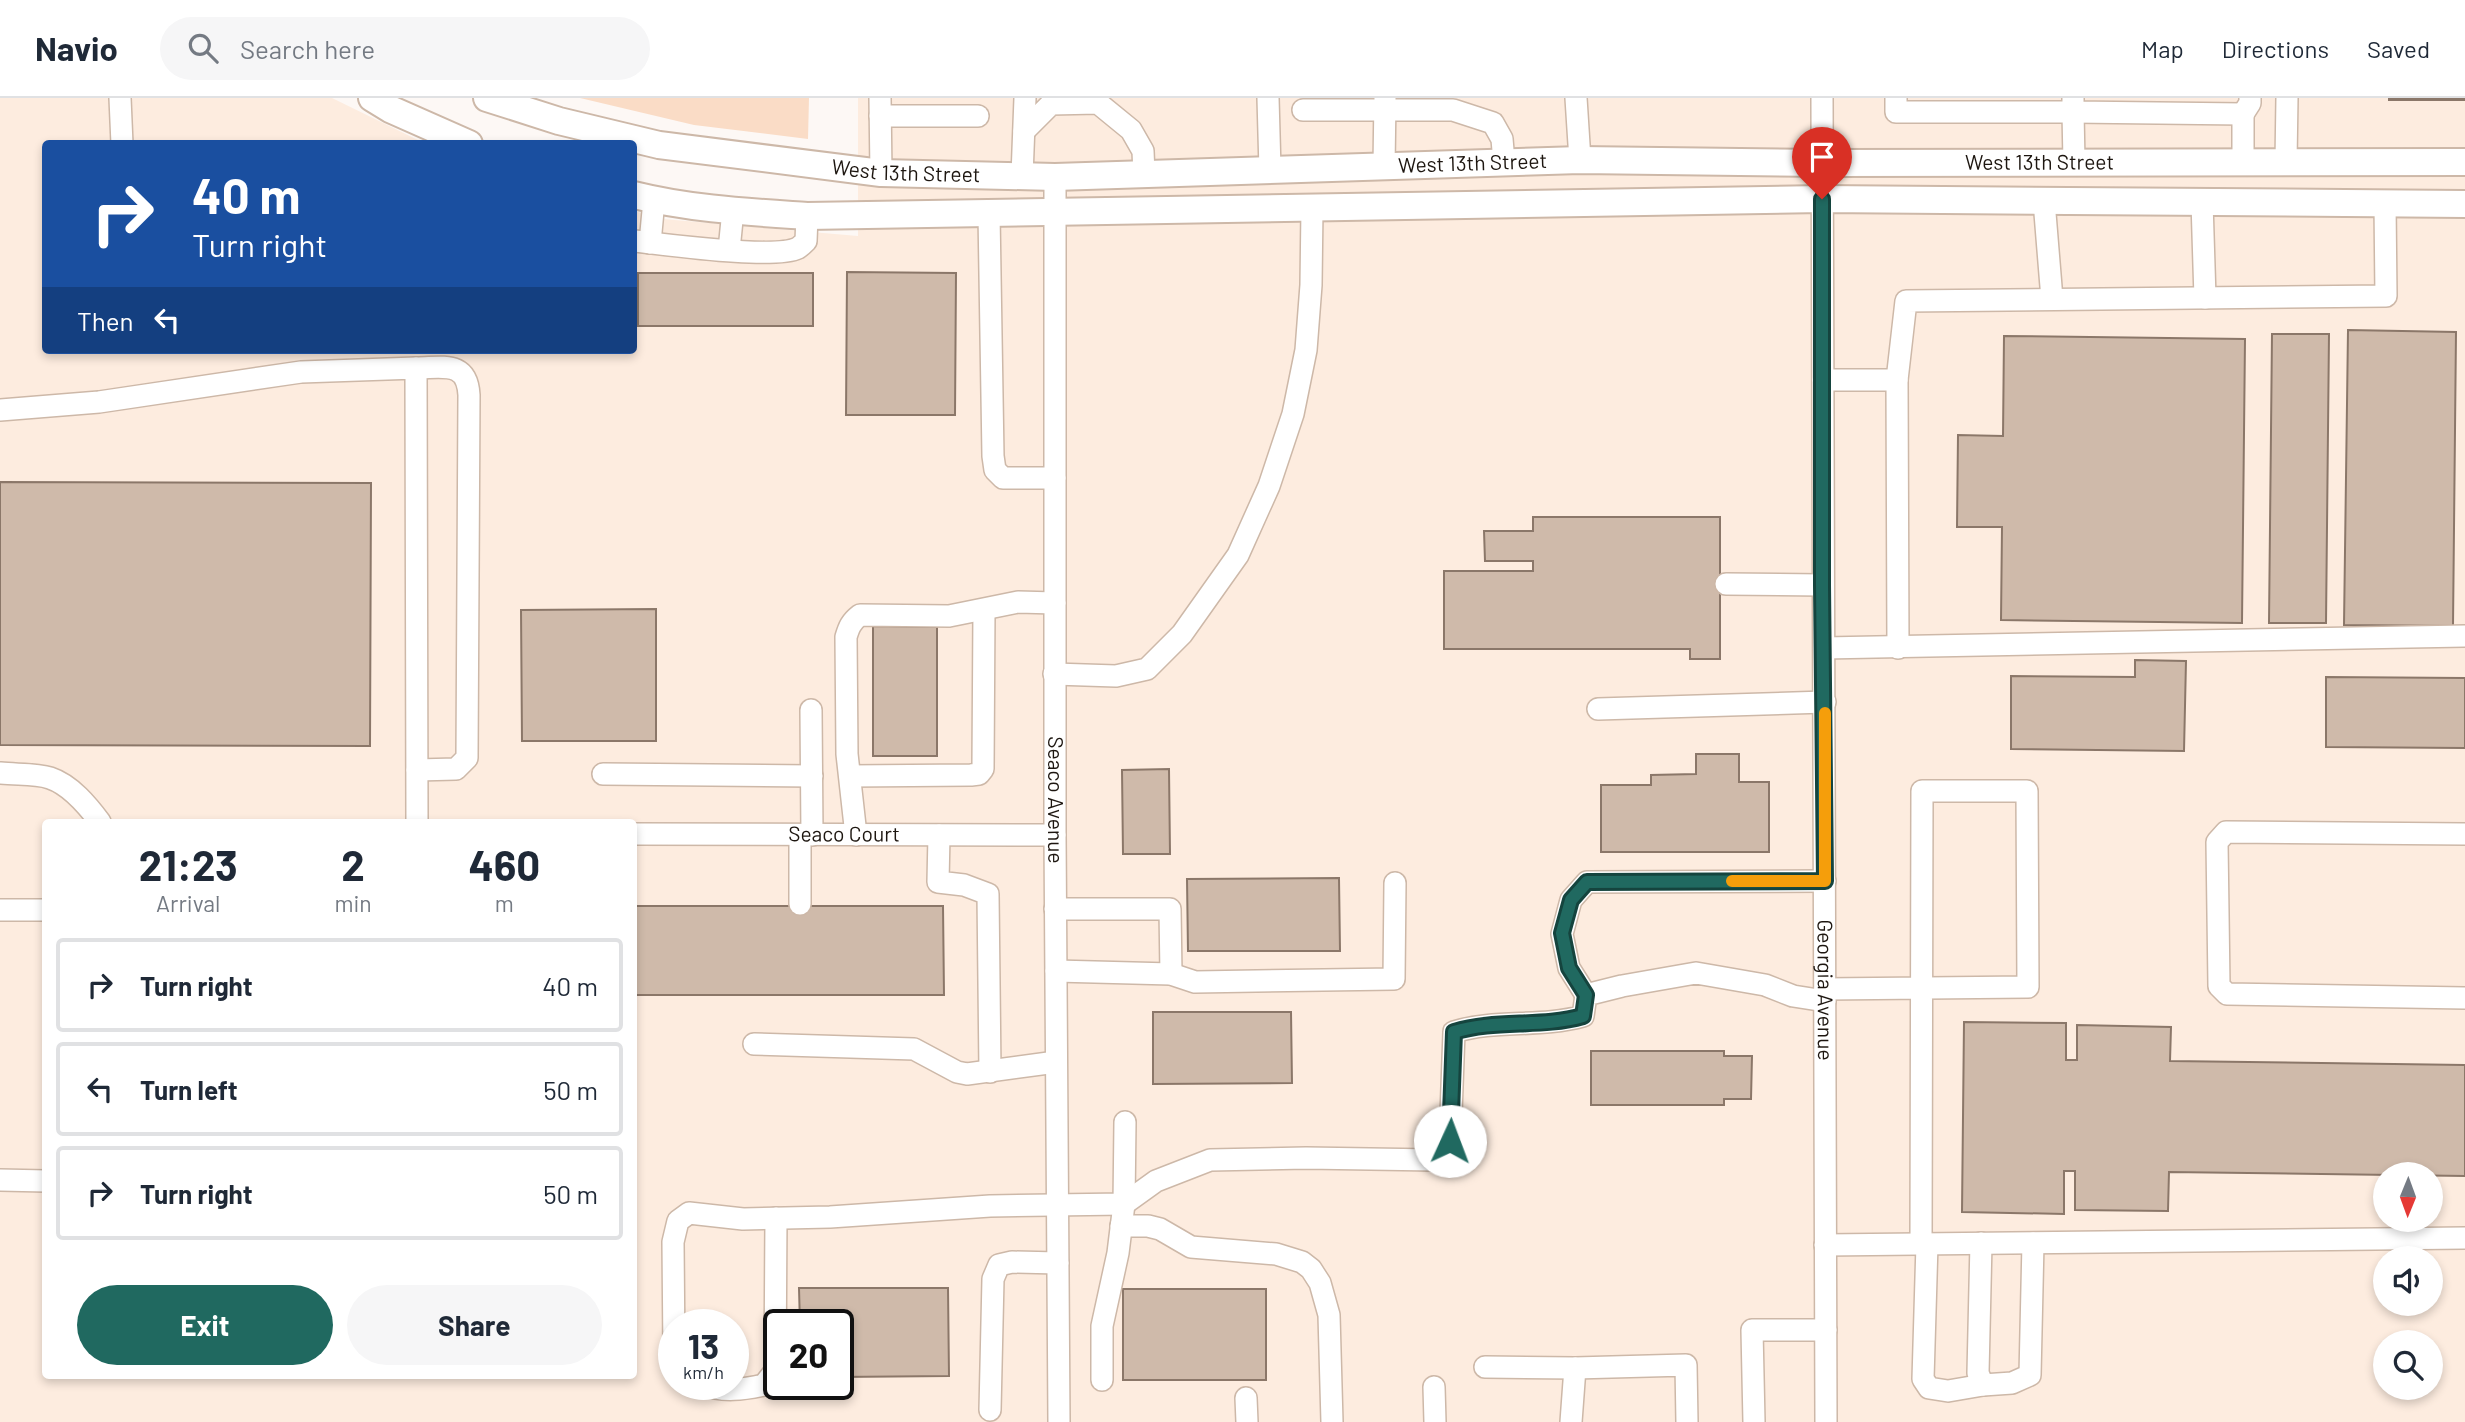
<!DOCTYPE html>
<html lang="en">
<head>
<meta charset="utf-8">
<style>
  :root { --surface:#fff; --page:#f6f6f7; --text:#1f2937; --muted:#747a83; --line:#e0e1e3; --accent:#206960 }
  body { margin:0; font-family:Barlow,sans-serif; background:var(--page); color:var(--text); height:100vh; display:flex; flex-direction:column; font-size:26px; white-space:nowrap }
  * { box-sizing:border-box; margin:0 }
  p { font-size:23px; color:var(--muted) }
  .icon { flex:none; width:38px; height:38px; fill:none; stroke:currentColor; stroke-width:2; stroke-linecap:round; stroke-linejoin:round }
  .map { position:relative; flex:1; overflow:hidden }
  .details { position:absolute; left:42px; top:721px; width:595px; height:560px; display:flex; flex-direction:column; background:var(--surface); border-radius:7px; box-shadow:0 4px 10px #0003 }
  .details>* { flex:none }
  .guide { position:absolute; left:42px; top:42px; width:595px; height:214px; border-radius:7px; box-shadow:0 4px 10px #0003; background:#1a4fa0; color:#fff; overflow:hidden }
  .needle { width:46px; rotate:181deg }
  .fabs { position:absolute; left:2373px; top:1064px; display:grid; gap:14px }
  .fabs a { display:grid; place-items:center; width:70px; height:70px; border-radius:50%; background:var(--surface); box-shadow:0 4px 10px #0003; font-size:35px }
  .speed { position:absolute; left:658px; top:1211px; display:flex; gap:14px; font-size:35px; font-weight:700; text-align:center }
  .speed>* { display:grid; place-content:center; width:91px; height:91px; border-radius:50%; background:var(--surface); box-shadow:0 4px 10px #0003; line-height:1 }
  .speed small { font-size:18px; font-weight:400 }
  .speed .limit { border:4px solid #111; border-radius:10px; background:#fff; color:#111 }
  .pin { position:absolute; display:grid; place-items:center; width:60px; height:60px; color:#fff; margin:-72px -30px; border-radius:50% 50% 50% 0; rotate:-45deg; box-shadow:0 0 7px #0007 }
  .pin .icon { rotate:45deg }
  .me { position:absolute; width:77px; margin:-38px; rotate:2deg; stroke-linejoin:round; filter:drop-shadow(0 0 5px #0008) }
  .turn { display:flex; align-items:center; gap:24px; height:147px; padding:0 35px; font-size:32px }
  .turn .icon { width:91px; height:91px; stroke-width:2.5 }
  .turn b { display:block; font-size:49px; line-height:60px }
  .then { display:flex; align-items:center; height:66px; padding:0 35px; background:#0003; gap:14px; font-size:26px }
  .eta { display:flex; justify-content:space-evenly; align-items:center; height:119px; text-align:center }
  .eta b { font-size:42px; font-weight:700; line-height:49px }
  .cta { display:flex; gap:14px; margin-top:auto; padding:14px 35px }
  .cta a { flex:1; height:80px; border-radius:42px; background:var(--accent); color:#fff; font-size:28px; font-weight:700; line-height:80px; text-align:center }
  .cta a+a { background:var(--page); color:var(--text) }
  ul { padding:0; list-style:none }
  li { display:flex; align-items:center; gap:21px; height:94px; margin:0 14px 10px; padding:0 21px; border:4px solid var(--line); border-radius:7px }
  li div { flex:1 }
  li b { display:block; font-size:26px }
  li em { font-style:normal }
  header { display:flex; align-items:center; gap:42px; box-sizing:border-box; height:98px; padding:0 35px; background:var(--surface); border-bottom:2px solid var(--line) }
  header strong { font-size:33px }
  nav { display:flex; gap:38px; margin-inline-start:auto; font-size:24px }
  .search { width:490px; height:63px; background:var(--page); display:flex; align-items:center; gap:18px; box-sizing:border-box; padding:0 24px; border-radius:38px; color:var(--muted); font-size:26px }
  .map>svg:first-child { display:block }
  .built { fill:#fdecdf; fill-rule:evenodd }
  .green { fill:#fadcc6 }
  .building { fill:#cfbaaa; stroke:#8b7769; stroke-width:2 }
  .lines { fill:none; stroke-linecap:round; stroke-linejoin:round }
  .minor-casing { stroke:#cdb8a8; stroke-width:24 }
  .major-casing { stroke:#cdb8a8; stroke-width:30 }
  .minor { stroke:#fff; stroke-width:21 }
  .major { stroke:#fff; stroke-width:26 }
  .route-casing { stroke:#15443e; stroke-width:18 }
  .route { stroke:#206960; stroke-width:12 }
  .slow { stroke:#f59e0b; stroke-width:12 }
  .labels { text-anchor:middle; stroke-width:7; stroke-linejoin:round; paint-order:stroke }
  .street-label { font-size:21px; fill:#1d1610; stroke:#fdf8f5 }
</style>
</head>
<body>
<header>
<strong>Navio</strong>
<div class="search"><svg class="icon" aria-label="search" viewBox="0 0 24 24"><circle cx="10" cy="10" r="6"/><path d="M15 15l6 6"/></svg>Search here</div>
<nav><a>Map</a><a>Directions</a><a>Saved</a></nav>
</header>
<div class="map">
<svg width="2465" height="1324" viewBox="0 0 2465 1324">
  <rect width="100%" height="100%" fill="#fdf8f5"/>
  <path class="built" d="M0,0H332L424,45L46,46V252H634V113L663,121L858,138V0H2465V1324H0ZM46,724H634V1278H46ZM2385,1076H2431V1122H2385ZM2385,1160H2431V1206H2385ZM674,1227H733V1286H674ZM779,1227H838V1286H779ZM2385,1244H2431V1290H2385Z"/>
  <path class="green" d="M580,0H809L808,41L694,27Z"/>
  <g class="building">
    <rect x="2389" y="0" width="76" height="2"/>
    <path d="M847,174L956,175L955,317H846Z"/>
    <rect x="638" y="175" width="175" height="53"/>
    <path d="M2348,232L2456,234L2453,528L2344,527Z"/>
    <path d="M2272,236H2329L2326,525H2269Z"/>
    <path d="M2004,238L2245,241L2242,525L2001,522L2002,429H1957L1958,337L2003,338Z"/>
    <path d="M0,384L371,385L370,648L0,647Z"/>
    <path d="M1533,419H1720V561H1690V551H1444V473H1533V463H1485L1484,433H1533Z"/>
    <path d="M656,511V643H522L521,512Z"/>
    <path d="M873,528L937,529V658H873Z"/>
    <path d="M2135,562L2186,563L2184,653L2011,651V578L2135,579Z"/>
    <path d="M2326,579L2465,580V650L2326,649Z"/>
    <path d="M1696,656H1739V684H1769V754H1601V687H1651V677L1696,676Z"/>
    <path d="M1169,671L1170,756H1123L1122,672Z"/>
    <path d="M1339,780L1340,853H1188L1187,781Z"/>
    <path d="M634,808H943L944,897H634Z"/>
    <path d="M1153,914H1291L1292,985L1153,986Z"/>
    <path d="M1964,924L2066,925V962H2077V927L2171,929L2170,963L2465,967V1078L2169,1074L2168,1113L2075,1112V1073H2064V1116L1962,1114Z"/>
    <path d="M1591,953H1724V958H1752L1751,1001H1724V1007H1591Z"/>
    <path d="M799,1190H948L949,1278L838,1279V1227H800Z"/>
    <rect x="1123" y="1191" width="143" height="91"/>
  </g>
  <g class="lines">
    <g class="minor-casing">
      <g id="minor">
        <path d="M120,0L122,46"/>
        <path d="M880,0L881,75"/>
        <path d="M1268,0L1270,72"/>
        <path d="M1576,0L1580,62"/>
        <path id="s1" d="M1822,0L1826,1324"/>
        <path d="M1896,0V14H2073L2074,64"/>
        <path d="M2073,0V14L2243,16L2250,5V0"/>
        <path d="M1303,12H1453L1493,25L1502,41L1504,64"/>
        <path d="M880,18H978"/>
        <path d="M1024,33L1051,6L1098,5L1131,32L1143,53L1144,76"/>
        <path d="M2243,63V16"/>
        <path d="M2286,63L2287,0"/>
        <path d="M1384,68L1385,0"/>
        <path d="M1022,78L1025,0"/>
        <path id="s2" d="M1055,79V737L1059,1324"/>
        <path d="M2044,103L2052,201"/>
        <path d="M2202,104L2205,200"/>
        <path d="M989,116L993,358L995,372L1003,380H1055"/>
        <path d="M634,143C664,146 774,162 798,150C801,148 804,145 806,143L807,118"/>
        <path d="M650,145L654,102"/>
        <path d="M729,152L733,112"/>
        <path d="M416,270C443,270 467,262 469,297L467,660L456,671L417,672"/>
        <path d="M1823,282H1897L1898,550"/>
        <path d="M1897,282L1906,203L2386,198L2385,106"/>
        <path d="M0,312L99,304L301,274L416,270L417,724"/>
        <path d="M1726,486L1822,487"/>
        <path d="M1824,550L2465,538"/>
        <path d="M1054,576L1116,578L1147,571L1182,536L1238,457L1269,388L1293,316L1306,252L1311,187L1312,111"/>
        <path d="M1598,611L1825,604"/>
        <path d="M811,612L812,737"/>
        <path d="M0,675C16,677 35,675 50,680C71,687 88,708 100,724"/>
        <path d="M603,676L812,678"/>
        <path d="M850,678L971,677L979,676L983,671L984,512"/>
        <path id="s3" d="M634,736L1055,737"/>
        <path d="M2465,736L2226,734L2217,744L2219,888L2227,896L2465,900"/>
        <path d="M856,737L847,656L846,539C849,529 851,524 860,517L949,518L1018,504L1055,505"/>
        <path d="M939,737L938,784L964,787L988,796L990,974"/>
        <path d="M800,806V737"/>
        <path d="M1055,811H1170L1171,876"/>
        <path d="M0,812H46"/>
        <path d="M1056,873L1171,876L1195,884L1394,881L1395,785"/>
        <path d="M1825,891L2028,889L2027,693H1922L1921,1146"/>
        <path d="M1586,897L1569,870L1562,836L1571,802L1587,784L1825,783"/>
        <path d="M754,946L914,951L957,974L967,976L1056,964"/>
        <path d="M0,1082L46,1083"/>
        <path d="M1121,1128H1148L1160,1131L1191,1149L1276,1156L1302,1164L1311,1171L1320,1185L1329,1217L1332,1324"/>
        <path d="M1981,1145L1978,1275L1983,1287L2012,1285L2030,1277L2033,1145"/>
        <path d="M1927,1146L1923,1281L1929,1290L1948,1293L1983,1287"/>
        <path d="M1825,1147L2465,1140"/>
        <path d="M674,1256L673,1144L678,1123L689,1115L743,1121L830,1119L990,1108L1124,1106L1156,1083L1210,1062L1306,1060L1434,1062L1450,1043L1454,934C1495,921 1541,930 1583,918L1586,897L1622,888L1696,875L1765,887L1793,898L1825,903"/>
        <path d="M1485,1269L1575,1270L1686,1267L1687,1324"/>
        <path d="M1102,1282V1228L1118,1155L1124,1106L1125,1024"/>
        <path d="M704,1286C722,1295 745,1291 764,1287L775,1273L776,1120"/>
        <path d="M1434,1289L1435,1324"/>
        <path d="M1246,1300L1247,1324"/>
        <path d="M990,1312L993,1181L999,1167L1012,1164L1058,1165"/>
        <path d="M1571,1324L1575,1270"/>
        <path d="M1754,1324L1752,1232H1826"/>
      </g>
    </g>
    <g class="major-casing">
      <g id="major">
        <path d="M372,0L390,11L469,46"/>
        <path id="s4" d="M487,0L559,23L659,47L881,75L1055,79L1580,62L1822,65L2465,64"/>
        <path d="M634,97C690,111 749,114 807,118L1822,101L2465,106"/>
      </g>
    </g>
    <use href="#minor" class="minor"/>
    <use href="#major" class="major"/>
  </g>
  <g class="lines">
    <g class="route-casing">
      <path id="route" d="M1450,1043L1454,934C1495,921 1541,930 1583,918L1586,897L1569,870L1562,835L1571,802L1587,784L1825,783L1822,487V101"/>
    </g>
    <use href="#route" class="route"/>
    <path class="slow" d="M1732,783H1825V615"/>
  </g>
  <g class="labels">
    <g class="street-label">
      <text dy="7" stroke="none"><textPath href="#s4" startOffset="1561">West 13th Street</textPath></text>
      <text dy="7" stroke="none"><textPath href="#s4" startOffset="994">West 13th Street</textPath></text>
      <text dy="7" stroke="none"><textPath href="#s4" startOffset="427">West 13th Street</textPath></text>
      <text dy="7" stroke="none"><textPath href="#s2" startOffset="623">Seaco Avenue</textPath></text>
      <text dy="7" stroke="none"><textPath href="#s3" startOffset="210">Seaco Court</textPath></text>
      <text dy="7" stroke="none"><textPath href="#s1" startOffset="892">Georgia Avenue</textPath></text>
    </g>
  </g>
</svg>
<div class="fabs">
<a><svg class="needle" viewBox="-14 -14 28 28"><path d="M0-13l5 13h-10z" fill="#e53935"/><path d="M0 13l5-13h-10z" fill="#747a83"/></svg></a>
<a><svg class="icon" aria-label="sound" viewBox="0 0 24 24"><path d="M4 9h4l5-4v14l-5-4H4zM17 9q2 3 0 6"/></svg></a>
<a><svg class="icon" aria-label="search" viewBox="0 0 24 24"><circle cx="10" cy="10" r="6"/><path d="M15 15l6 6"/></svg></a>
</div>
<div class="speed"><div>13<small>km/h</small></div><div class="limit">20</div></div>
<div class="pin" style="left:1822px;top:101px;background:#d93025"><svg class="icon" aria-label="arrive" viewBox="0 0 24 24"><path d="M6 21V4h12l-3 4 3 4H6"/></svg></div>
<svg class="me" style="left:1450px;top:1043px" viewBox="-20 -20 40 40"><circle r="19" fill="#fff"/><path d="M0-13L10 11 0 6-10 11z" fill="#206960"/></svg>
<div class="guide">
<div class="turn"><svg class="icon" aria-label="right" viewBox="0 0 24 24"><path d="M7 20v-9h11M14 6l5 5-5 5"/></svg><div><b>40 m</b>Turn right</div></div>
<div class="then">Then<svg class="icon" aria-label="left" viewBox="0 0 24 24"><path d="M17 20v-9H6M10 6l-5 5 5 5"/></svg></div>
</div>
<section class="details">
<div class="eta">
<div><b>21:23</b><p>Arrival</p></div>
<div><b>2</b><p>min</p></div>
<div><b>460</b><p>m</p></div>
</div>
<ul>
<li><svg class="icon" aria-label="right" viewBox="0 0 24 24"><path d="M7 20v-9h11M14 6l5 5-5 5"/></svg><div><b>Turn right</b></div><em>40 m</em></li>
<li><svg class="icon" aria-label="left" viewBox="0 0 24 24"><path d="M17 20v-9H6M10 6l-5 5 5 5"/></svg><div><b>Turn left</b></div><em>50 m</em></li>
<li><svg class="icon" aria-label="right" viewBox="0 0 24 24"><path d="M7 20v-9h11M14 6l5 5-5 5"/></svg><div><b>Turn right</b></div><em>50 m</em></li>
</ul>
<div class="cta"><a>Exit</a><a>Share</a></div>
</section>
</div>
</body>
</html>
